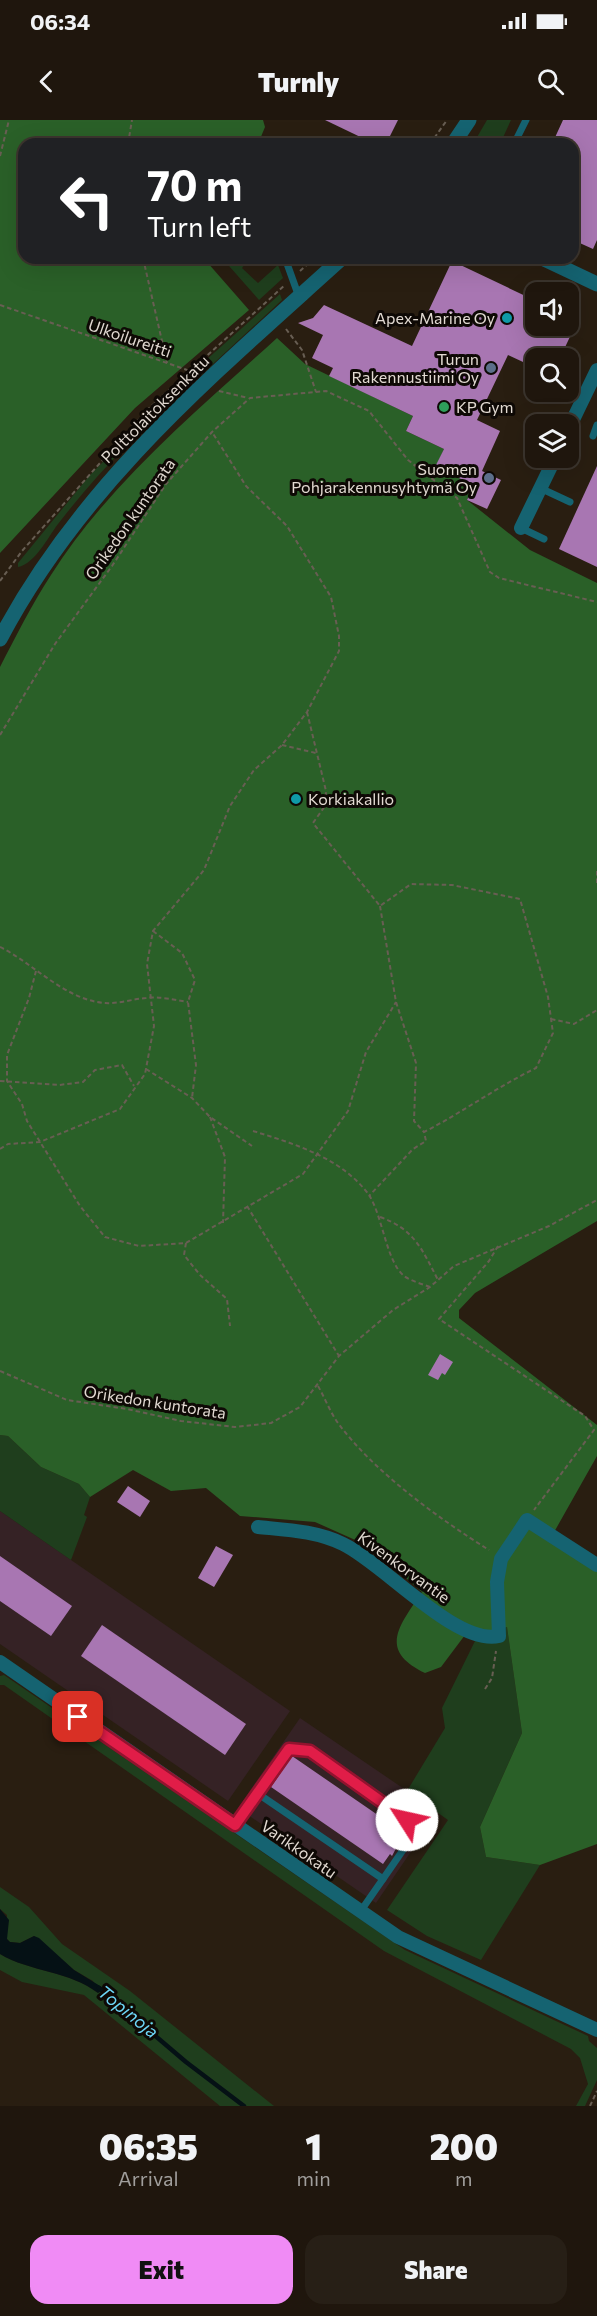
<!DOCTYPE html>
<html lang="en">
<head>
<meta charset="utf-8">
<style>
  :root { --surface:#1f160d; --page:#271f16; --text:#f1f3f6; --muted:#a19f9d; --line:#3c352e; --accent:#f08bf5 }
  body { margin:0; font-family:Commissioner,sans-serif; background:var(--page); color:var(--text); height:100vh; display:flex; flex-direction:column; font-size:22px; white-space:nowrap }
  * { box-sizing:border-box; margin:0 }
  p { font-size:20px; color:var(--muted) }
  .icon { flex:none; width:33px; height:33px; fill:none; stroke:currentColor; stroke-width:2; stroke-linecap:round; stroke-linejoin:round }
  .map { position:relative; height:1986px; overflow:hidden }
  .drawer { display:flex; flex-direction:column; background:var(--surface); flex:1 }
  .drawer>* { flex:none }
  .top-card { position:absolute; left:18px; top:18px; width:561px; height:126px; border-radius:18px; box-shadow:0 6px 24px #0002,0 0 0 2px var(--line); background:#202124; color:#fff; overflow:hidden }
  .fabs { position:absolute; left:525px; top:162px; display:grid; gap:12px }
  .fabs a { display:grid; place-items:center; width:54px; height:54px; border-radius:12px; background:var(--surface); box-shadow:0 6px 24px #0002,0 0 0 2px var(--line); font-size:30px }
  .pin { position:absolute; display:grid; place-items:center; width:51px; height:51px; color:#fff; margin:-26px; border-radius:12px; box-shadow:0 3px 9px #0006 }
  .me { position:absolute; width:66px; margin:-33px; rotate:305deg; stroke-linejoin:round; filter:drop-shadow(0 0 4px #0008) }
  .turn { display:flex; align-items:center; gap:21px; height:126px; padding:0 30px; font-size:27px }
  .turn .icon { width:78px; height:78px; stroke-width:2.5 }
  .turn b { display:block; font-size:42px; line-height:51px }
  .eta { display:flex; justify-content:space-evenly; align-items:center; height:102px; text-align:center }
  .eta b { font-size:36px; font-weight:800; line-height:42px }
  .button { display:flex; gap:12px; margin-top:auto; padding:12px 30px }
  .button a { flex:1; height:69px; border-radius:18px; background:var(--accent); color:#111; font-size:24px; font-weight:800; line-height:69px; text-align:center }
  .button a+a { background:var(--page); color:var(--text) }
  .status { display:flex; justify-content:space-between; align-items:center; height:42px; padding:0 30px; background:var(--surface); direction:ltr }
  .status svg { height:16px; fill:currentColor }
  header { display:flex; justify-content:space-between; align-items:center; height:78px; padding:0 30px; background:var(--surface); font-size:27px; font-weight:800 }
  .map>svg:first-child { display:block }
  .commercial { fill:#352225 }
  .green { fill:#1f3e1d }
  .forest { fill:#2a6028 }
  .water { fill:#051115 }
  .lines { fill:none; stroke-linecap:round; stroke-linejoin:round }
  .stream { stroke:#051115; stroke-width:4.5 }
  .building { fill:#a876b2 }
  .path { stroke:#685e53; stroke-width:2; stroke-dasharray:4.5 3; stroke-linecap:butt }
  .service { stroke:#156371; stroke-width:7 }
  .minor { stroke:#156371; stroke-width:14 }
  .tertiary { stroke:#156371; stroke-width:15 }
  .route-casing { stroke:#92132f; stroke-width:15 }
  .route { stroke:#e11d48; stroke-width:10 }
  .culture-dot { fill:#0f9aa8; stroke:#0e0905; stroke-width:2 }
  .service-dot { fill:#5c6f8a; stroke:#0e0905; stroke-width:2 }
  .leisure-dot { fill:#2e9e5b; stroke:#0e0905; stroke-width:2 }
  .labels { text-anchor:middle; stroke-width:6; stroke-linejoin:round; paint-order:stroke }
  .poi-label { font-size:16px; fill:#e2dad2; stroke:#0e0905; text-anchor:end }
  .street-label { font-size:16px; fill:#e2dad2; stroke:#0e0905 }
  .water-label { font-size:18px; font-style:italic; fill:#6dd6f7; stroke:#0e0905 }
</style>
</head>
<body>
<div class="status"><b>06:34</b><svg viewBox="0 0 49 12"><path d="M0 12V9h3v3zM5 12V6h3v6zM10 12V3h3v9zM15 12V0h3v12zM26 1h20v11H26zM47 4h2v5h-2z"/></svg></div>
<header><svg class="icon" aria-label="back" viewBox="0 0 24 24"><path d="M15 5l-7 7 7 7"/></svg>Turnly<svg class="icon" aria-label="search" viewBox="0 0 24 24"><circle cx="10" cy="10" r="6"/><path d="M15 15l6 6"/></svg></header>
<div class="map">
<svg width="597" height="1986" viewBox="0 0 597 1986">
  <rect width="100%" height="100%" fill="#291e11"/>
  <g class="commercial">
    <path d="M0,1391L290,1591L228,1681L0,1524Z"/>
    <path d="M300,1598L438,1692L376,1783L238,1688Z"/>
  </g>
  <g class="green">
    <path d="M487,0H511L500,24H473Z"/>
    <path d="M222,138H240L247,141L242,148L258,163L278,145L283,158L259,180Z"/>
    <path d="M280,174L282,180L201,255L198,253L196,249Z"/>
    <path d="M189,256H193L194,261C145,305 98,352 58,404C48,417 35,444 18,447V443L90,355Z"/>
    <path d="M0,1315L8,1316L41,1347L79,1364L90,1377L84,1395L87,1397L71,1440L0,1391Z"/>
    <path d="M507,1507L522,1613L480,1707L486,1737L540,1745L481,1840L427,1816L387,1790L448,1700L407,1671L445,1608L442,1588L475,1521Z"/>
    <path d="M4,1555L405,1830L588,1916L589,1921L597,1928V1960L585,1986H576L588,1964L580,1938L571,1929L384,1831L4,1565H0V1556Z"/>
    <path d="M0,1767L29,1787L62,1824L130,1871L274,1986H220L84,1875L22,1862L0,1850V1834C30,1852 70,1851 98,1873L93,1861L74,1850L34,1816L20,1823L10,1822L7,1819V1795L0,1789Z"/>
  </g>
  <g class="forest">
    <path d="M0,0H263L265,7L258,24H24V138H209L207,142L249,190L135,288L0,433Z"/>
    <path d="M277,218L305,244L413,296L406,311L444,329L436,347L474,365L467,380L530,430L597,463V1101L475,1173L459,1190V1198L597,1305V1336L553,1414L597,1443V1724L540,1745L486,1737L480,1707L522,1613L507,1507L475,1521L465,1515L441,1547L425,1553C377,1530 400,1505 422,1472L371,1427L315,1402L240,1396L206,1368L171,1371L133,1350L90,1377L79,1364L41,1347L8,1316L0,1315V547C16,516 32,484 51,455C110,362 197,291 277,218Z"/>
  </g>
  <path class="water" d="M0,1789L9,1800L7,1819L10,1822L20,1823L34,1816L39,1818L74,1850L105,1869L98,1873C70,1851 30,1852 0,1834Z"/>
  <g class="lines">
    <path class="stream" d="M99,1868L186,1942L244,1986"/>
  </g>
  <g class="building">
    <path d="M325,0H398L386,24H375Z"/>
    <path d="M563,0H597V120L593,129L573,120V24H552Z"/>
    <path d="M452,141L536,181V206H575L560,238H536V248L508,235L477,300L500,311L482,351L501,360L487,389L467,380L474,365L435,347L444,329L406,311L413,296L329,256L333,248L312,238L323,215L298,203L313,198L324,185L412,226Z"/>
    <path d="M597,346V447L559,429Z"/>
    <path d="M440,1234L453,1242L445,1255L442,1253L438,1260L428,1255Z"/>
    <path d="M128,1366L150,1381L140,1397L117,1382Z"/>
    <path d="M216,1426L233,1435L214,1467L198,1458Z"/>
    <path d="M0,1436L72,1486L51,1516L0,1481Z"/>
    <path d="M102,1505L246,1604L225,1635L81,1536Z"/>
    <path d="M292,1636L404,1713L392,1736L390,1734L383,1744L271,1667Z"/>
  </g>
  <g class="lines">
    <g class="path">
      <path d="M128,24L132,0"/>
      <path d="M430,24L447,0"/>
      <path d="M0,36L9,0"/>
      <path d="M143,138L167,243"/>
      <path d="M300,151L314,138"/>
      <path d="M0,185L190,251"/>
      <path d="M286,209L302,230L316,272"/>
      <path d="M219,271L248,278"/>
      <path d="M0,461L22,431L147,290L285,165"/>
      <path d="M307,592L326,671L325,686L313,703L380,786L411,764L452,765L520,779L548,877L553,913L536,948C497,967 463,992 424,1012L426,1021L413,1029L369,1076"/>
      <path d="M0,615L55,524L112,446L166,364L212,312L250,278L326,271L369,291L408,340L457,378L490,452L499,458L597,482"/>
      <path d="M282,625L316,633"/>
      <path d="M597,751V763"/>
      <path d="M380,786L396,882L416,943L414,1001L424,1012"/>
      <path d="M153,811L182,833L195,860L188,882L196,945L192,978"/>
      <path d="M0,827C33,843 65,880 105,883C118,884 133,879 146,878C159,876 174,880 188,882"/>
      <path d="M36,851L29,878L7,935V961L22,984L27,1001L80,1086L105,1117L139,1126L186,1123L303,1054L348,991L366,932L396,882"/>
      <path d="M551,899L574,904L597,890"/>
      <path d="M146,949L192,978L210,997L252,1026"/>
      <path d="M0,961L59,965L83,962L95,950L122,945L134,966"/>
      <path d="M210,997L225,1037L223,1103"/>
      <path d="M253,1011C295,1024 342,1038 369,1075C383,1097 386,1141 404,1156C411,1161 422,1164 430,1167"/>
      <path d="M0,1029L8,1024L40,1022L120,989L145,954L154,906L147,844L153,811L204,750L230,686L254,650L282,625L307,592L339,531V516L331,477L287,406L246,366L212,312"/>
      <path d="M247,1086L339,1236"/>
      <path d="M380,1097C414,1109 422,1129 438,1160"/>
      <path d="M186,1123L184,1135L200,1155L227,1179L230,1206"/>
      <path d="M498,1126L489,1141L439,1199L585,1296L594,1310L534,1390"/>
      <path d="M0,1251L67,1280L127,1289L181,1301L235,1307L271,1303L300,1287L339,1236L393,1190L430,1167L454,1146L549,1106L597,1080"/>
      <path d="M318,1266C325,1278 330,1292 338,1303C374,1352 438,1398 489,1430"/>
      <path d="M485,1569L492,1558L496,1531"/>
      <path d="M590,1986L597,1971"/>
    </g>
    <g class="service">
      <path d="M289,20L295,24"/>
      <path d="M514,24L526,0"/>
      <path d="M285,138L299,177"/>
      <path d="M593,316L597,305"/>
      <path d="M540,368L570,382"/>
      <path d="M521,408L544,419"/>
      <path d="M257,1673L289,1629L310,1631L407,1700L412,1717L383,1759"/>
      <path d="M235,1705L257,1673L383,1759L360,1792"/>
    </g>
    <g class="minor">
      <path d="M568,310L597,250"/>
      <path d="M521,408L555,338"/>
      <path d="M258,1407C288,1410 316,1411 343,1424C383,1443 456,1526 499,1516L497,1462L501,1439L527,1400L597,1445"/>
      <path d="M0,1542L398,1817L597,1910"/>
    </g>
    <g class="tertiary">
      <path d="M453,24L469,0"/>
      <path d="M542,138L597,164"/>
      <path d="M0,519C82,363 214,254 342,138"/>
    </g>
  </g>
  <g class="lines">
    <g class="route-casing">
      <path id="route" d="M78,1597L235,1705L289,1629L310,1631L407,1700"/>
    </g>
    <use href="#route" class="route"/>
  </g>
  <g class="culture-dot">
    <circle cx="507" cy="198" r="6"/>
    <circle cx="296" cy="679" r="6"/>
  </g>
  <g class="service-dot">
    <circle cx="491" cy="248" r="6"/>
    <circle cx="489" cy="358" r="6"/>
  </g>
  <circle class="leisure-dot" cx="444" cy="287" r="6"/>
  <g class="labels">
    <g class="poi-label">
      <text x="495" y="204">Apex-Marine Oy</text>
      <text x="479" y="245">Turun<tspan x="479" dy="18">Rakennustiimi Oy</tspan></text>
      <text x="456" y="293" text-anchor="start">KP Gym</text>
      <text x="477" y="355">Suomen<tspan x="477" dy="18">Pohjarakennusyhtymä Oy</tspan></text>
      <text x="308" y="685" text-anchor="start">Korkiakallio</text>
    </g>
    <g class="street-label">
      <text transform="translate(130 218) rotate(19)" y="6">Ulkoilureitti</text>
      <text transform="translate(155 289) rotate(-45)" y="6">Polttolaitoksenkatu</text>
      <text transform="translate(130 399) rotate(-55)" y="6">Orikedon kuntorata</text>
      <text transform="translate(155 1282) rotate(9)" y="6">Orikedon kuntorata</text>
      <text transform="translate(404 1447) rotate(36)" y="6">Kivenkorvantie</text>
      <text transform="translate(299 1729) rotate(35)" y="6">Varikkokatu</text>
    </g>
    <g class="water-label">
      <text transform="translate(128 1892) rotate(39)" y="6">Topinoja</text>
    </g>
  </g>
</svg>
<div class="fabs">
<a><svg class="icon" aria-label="sound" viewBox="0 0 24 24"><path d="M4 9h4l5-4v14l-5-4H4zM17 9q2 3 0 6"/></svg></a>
<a><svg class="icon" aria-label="search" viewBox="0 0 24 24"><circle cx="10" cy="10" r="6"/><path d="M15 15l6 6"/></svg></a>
<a><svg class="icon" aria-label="layers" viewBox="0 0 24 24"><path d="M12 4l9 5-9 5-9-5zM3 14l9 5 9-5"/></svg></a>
</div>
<div class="pin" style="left:78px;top:1597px;background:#d93025"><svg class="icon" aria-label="arrive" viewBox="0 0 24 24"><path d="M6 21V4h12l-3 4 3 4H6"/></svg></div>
<svg class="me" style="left:407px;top:1700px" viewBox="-20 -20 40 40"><circle r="19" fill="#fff"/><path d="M0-13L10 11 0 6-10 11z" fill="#e11d48"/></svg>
<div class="top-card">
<div class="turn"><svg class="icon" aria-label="left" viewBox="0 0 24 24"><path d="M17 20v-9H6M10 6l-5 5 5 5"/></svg><div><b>70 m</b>Turn left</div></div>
</div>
</div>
<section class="drawer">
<div class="eta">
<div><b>06:35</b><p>Arrival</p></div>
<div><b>1</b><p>min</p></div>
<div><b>200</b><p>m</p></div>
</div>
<div class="button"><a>Exit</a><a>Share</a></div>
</section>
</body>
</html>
